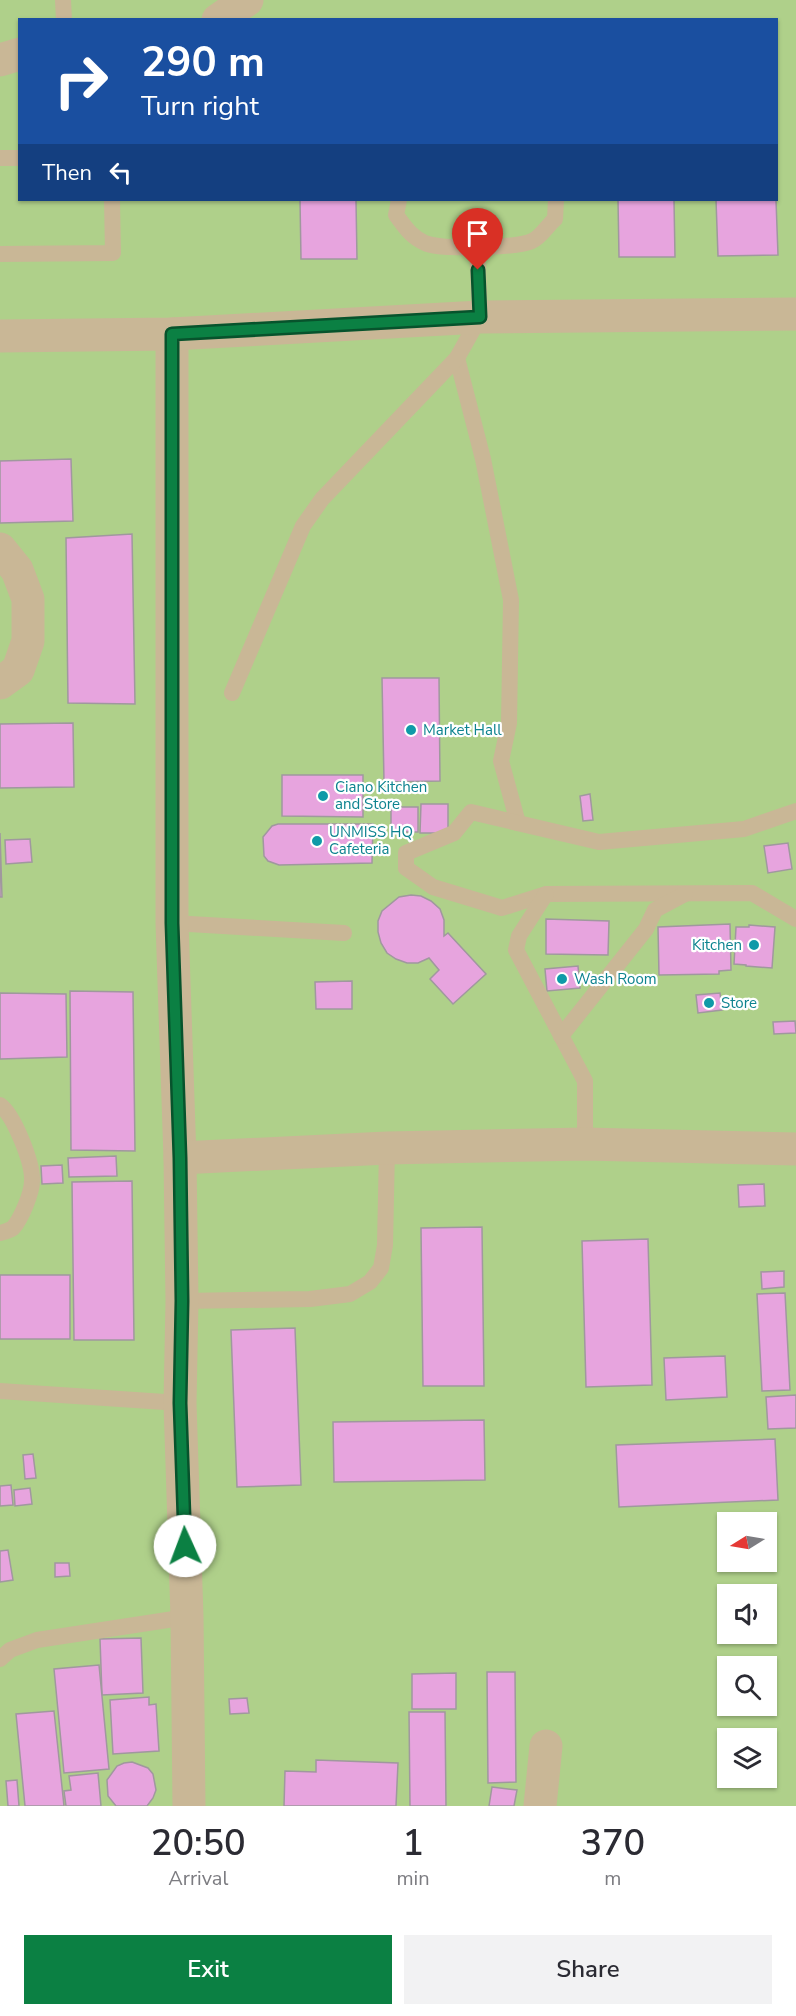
<!DOCTYPE html>
<html lang="en">
<head>
<meta charset="utf-8">
<style>
  :root { --surface:#fff; --page:#f2f2f3; --text:#2b2b33; --muted:#7c7c81; --accent:#0b8043 }
  body { margin:0; font-family:"Nunito Sans",sans-serif; background:var(--page); color:var(--text); height:100vh; display:flex; flex-direction:column; font-size:22px; white-space:nowrap }
  * { box-sizing:border-box; margin:0 }
  p { font-size:20px; color:var(--muted) }
  .icon { flex:none; width:33px; height:33px; fill:none; stroke:currentColor; stroke-width:2; stroke-linecap:round; stroke-linejoin:round }
  .map { position:relative; height:1806px; overflow:hidden }
  .details { display:flex; flex-direction:column; background:var(--surface); flex:1 }
  .details>* { flex:none }
  .top-card { position:absolute; left:18px; top:18px; width:760px; height:183px; border-radius:0px; box-shadow:0 2px 4px #0004; background:#1a4fa0; color:#fff; overflow:hidden }
  .needle { width:39px; rotate:259deg }
  .fabs { position:absolute; left:717px; top:1512px; display:grid; gap:12px }
  .fabs a { display:grid; place-items:center; width:60px; height:60px; border-radius:0px; background:var(--surface); box-shadow:0 2px 4px #0004; font-size:30px }
  .pin { position:absolute; display:grid; place-items:center; width:51px; height:51px; color:#fff; margin:-62px -26px; border-radius:50% 50% 50% 0; rotate:-45deg; box-shadow:0 0 6px #0007 }
  .pin .icon { rotate:45deg }
  .me { position:absolute; width:66px; margin:-33px; rotate:358deg; stroke-linejoin:round; filter:drop-shadow(0 0 4px #0008) }
  .turn { display:flex; align-items:center; gap:21px; height:126px; padding:0 24px; font-size:27px }
  .turn .icon { width:78px; height:78px; stroke-width:2.5 }
  .turn b { display:block; font-size:42px; line-height:51px }
  .then { display:flex; align-items:center; height:57px; padding:0 24px; background:#0003; gap:12px; font-size:22px }
  .eta { display:flex; justify-content:space-evenly; align-items:center; height:102px; text-align:center }
  .eta b { font-size:36px; font-weight:600; line-height:42px }
  .cta { display:flex; gap:12px; margin-top:auto; padding:12px 24px }
  .cta a { flex:1; height:69px; border-radius:0px; background:var(--accent); color:#fff; font-size:24px; font-weight:600; line-height:69px; text-align:center }
  .cta a+a { background:var(--page); color:var(--text) }
  .map>svg:first-child { display:block }
  .green { fill:#afd08a; fill-rule:evenodd }
  .building { fill:#e7a4de; stroke:#a0989e; stroke-width:1.5 }
  .lines { fill:none; stroke-linecap:round; stroke-linejoin:round }
  .lane { stroke:#c9b796; stroke-width:16 }
  .street { stroke:#c9b796; stroke-width:33 }
  .route-casing { stroke:#07532c; stroke-width:15 }
  .route { stroke:#0b8043; stroke-width:10 }
  .culture-dot { fill:#0f9aa8; stroke:#fff; stroke-width:2 }
  .labels { text-anchor:middle; stroke-width:4.5; stroke-linejoin:round; paint-order:stroke }
  .culture-label { font-size:15px; fill:#0d838f; stroke:#fff; text-anchor:start }
</style>
</head>
<body>
<div class="map">
<svg width="796" height="1806" viewBox="0 0 796 1806">
  <rect width="100%" height="100%" fill="#f8f5eb"/>
  <path class="green" d="M0,0H796V1806H0ZM20,20H777V200H20ZM728,1522H766V1562H728ZM728,1594H766V1634H728ZM728,1666H766V1706H728ZM728,1738H766V1778H728Z"/>
  <g class="building">
    <path d="M300,200H356L357,259H301Z"/>
    <path d="M618,200H674L675,257H619Z"/>
    <path d="M716,200H776L778,255L718,256Z"/>
    <path d="M71,459L73,521L0,523V461Z"/>
    <path d="M132,534L135,704L68,703L66,538Z"/>
    <path d="M382,678H439L440,781L384,782Z"/>
    <path d="M73,723L74,787L0,788V724Z"/>
    <path d="M282,775H363V817L282,816Z"/>
    <path d="M590,794L593,820L583,821L580,796Z"/>
    <path d="M421,804H448V833H420Z"/>
    <rect x="391" y="807" width="27" height="25"/>
    <path d="M278,824H373L372,863L279,865L268,861L264,856L263,837L272,826Z"/>
    <path d="M0,833L2,897H0Z"/>
    <path d="M30,839L32,862L6,864L5,840Z"/>
    <path d="M788,843L792,869L768,873L764,846Z"/>
    <path d="M411,895L421,896L431,901L440,909L444,920V936L448,933L486,974L453,1004L430,979L439,970L429,958L418,963H407L396,959L387,953L381,943L378,932V921L382,911L399,897Z"/>
    <path d="M546,919L609,921L608,955L546,954Z"/>
    <path d="M730,924L731,970L719,971V974L659,975L658,927Z"/>
    <path d="M749,925L775,927L772,968L746,966V965L734,964L736,927H749Z"/>
    <path d="M578,966L580,988L547,991L545,969Z"/>
    <path d="M352,981V1009H316L315,982Z"/>
    <path d="M70,991L133,992L135,1151L71,1150Z"/>
    <path d="M0,993L66,994L67,1057L0,1059Z"/>
    <path d="M720,993L722,1010L698,1013L696,995Z"/>
    <path d="M795,1021L796,1033L774,1034L773,1022Z"/>
    <path d="M116,1156L117,1176L69,1177L68,1158Z"/>
    <path d="M62,1165L63,1183L42,1184L41,1166Z"/>
    <path d="M132,1181L134,1340H74L72,1182Z"/>
    <path d="M764,1184L765,1206L739,1207L738,1185Z"/>
    <path d="M482,1227L484,1386H423L421,1228Z"/>
    <path d="M648,1239L652,1385L586,1387L582,1241Z"/>
    <path d="M784,1271V1287L762,1289L761,1272Z"/>
    <rect x="0" y="1275" width="70" height="64"/>
    <path d="M785,1293L790,1390L762,1391L757,1294Z"/>
    <path d="M295,1328L301,1485L237,1487L231,1330Z"/>
    <path d="M725,1356L727,1397L666,1400L664,1358Z"/>
    <path d="M796,1395V1428L768,1429L766,1397Z"/>
    <path d="M484,1420L485,1480L334,1482L333,1422Z"/>
    <path d="M775,1439L778,1500L619,1507L616,1445Z"/>
    <path d="M33,1454L36,1478L25,1479L23,1455Z"/>
    <path d="M11,1485L13,1505L0,1506V1486Z"/>
    <path d="M30,1488L32,1504L15,1506L14,1490Z"/>
    <path d="M8,1550L13,1580L0,1582V1551Z"/>
    <path d="M55,1563H69L70,1576L55,1577Z"/>
    <path d="M141,1638L143,1693L102,1695L100,1639Z"/>
    <path d="M99,1665L109,1769L64,1773L54,1669Z"/>
    <path d="M487,1672H515L516,1782L488,1783Z"/>
    <path d="M456,1673V1709H412V1674Z"/>
    <path d="M149,1697V1705L156,1704L159,1751L113,1754L110,1700Z"/>
    <path d="M247,1698L249,1713L230,1714L229,1699Z"/>
    <path d="M54,1711L64,1806H25L16,1714Z"/>
    <path d="M409,1712H445L446,1806H410Z"/>
    <path d="M316,1760L398,1763L396,1806H284L285,1771L316,1772Z"/>
    <path d="M132,1762L148,1768L153,1774L156,1790L153,1798L147,1806H116L108,1796L107,1780L117,1766L124,1763Z"/>
    <path d="M98,1773L101,1806H66L64,1791L71,1790L69,1776Z"/>
    <path d="M17,1780L19,1806H8L6,1781Z"/>
    <path d="M492,1787L517,1790L514,1806H489Z"/>
  </g>
  <g class="lines">
    <g class="lane">
      <path d="M63,0L64,20"/>
      <path d="M0,158H20"/>
      <path d="M399,200L396,215C405,227 411,237 425,243C439,250 517,248 532,241C540,238 548,225 555,219L556,200"/>
      <path d="M0,254L113,253L112,200"/>
      <path d="M457,358L483,459L511,600L509,723L501,761L518,823"/>
      <path d="M232,693L303,526L322,499L457,358L480,317L477,247"/>
      <path d="M796,811L744,829L599,842L471,812L454,833L406,853V868L433,887L502,908L546,894L752,893L796,919"/>
      <path d="M546,894L519,936L516,950L585,1081V1144"/>
      <path d="M172,923L344,933"/>
      <path d="M561,1036L646,929L655,910L685,894"/>
      <path d="M0,1105C14,1115 33,1163 32,1181C32,1193 21,1219 13,1228C10,1230 4,1232 0,1233"/>
      <path d="M182,1301L310,1299L350,1294L370,1282L381,1268L385,1245L387,1148"/>
      <path d="M0,1391L180,1403"/>
      <path d="M0,1659L10,1650L37,1640L187,1617"/>
    </g>
    <g class="street">
      <path d="M218,20L247,0"/>
      <path d="M0,60L20,54"/>
      <path d="M172,334V923L180,1158L182,1301L180,1403L187,1617L189,1806"/>
      <path d="M0,336L172,334L480,317L796,314"/>
      <path d="M0,549L17,570L28,599V641L18,670L0,683"/>
      <path d="M180,1158L387,1148L585,1144L796,1149"/>
      <path d="M540,1806L546,1746"/>
    </g>
  </g>
  <g class="lines">
    <g class="route-casing">
      <path id="route" d="M185,1546L180,1403L182,1301L180,1158L172,923V334L480,317L478,270"/>
    </g>
    <use href="#route" class="route"/>
  </g>
  <g class="culture-dot">
    <circle cx="411" cy="730" r="6"/>
    <circle cx="323" cy="796" r="6"/>
    <circle cx="317" cy="841" r="6"/>
    <circle cx="754" cy="945" r="6"/>
    <circle cx="562" cy="979" r="6"/>
    <circle cx="709" cy="1003" r="6"/>
  </g>
  <g class="labels">
    <g class="culture-label">
      <text x="423" y="735">Market Hall</text>
      <text x="335" y="792">Ciano Kitchen<tspan x="335" dy="17">and Store</tspan></text>
      <text x="329" y="837">UNMISS HQ<tspan x="329" dy="17">Cafeteria</tspan></text>
      <text x="742" y="950" text-anchor="end">Kitchen</text>
      <text x="574" y="984">Wash Room</text>
      <text x="721" y="1008">Store</text>
    </g>
  </g>
</svg>
<div class="fabs">
<a><svg class="needle" viewBox="-14 -14 28 28"><path d="M0-13l5 13h-10z" fill="#e53935"/><path d="M0 13l5-13h-10z" fill="#7c7c81"/></svg></a>
<a><svg class="icon" aria-label="sound" viewBox="0 0 24 24"><path d="M4 9h4l5-4v14l-5-4H4zM17 9q2 3 0 6"/></svg></a>
<a><svg class="icon" aria-label="search" viewBox="0 0 24 24"><circle cx="10" cy="10" r="6"/><path d="M15 15l6 6"/></svg></a>
<a><svg class="icon" aria-label="layers" viewBox="0 0 24 24"><path d="M12 4l9 5-9 5-9-5zM3 14l9 5 9-5"/></svg></a>
</div>
<div class="pin" style="left:478px;top:270px;background:#d93025"><svg class="icon" aria-label="arrive" viewBox="0 0 24 24"><path d="M6 21V4h12l-3 4 3 4H6"/></svg></div>
<svg class="me" style="left:185px;top:1546px" viewBox="-20 -20 40 40"><circle r="19" fill="#fff"/><path d="M0-13L10 11 0 6-10 11z" fill="#0b8043"/></svg>
<div class="top-card">
<div class="turn"><svg class="icon" aria-label="right" viewBox="0 0 24 24"><path d="M7 20v-9h11M14 6l5 5-5 5"/></svg><div><b>290 m</b>Turn right</div></div>
<div class="then">Then<svg class="icon" aria-label="left" viewBox="0 0 24 24"><path d="M17 20v-9H6M10 6l-5 5 5 5"/></svg></div>
</div>
</div>
<section class="details">
<div class="eta">
<div><b>20:50</b><p>Arrival</p></div>
<div><b>1</b><p>min</p></div>
<div><b>370</b><p>m</p></div>
</div>
<div class="cta"><a>Exit</a><a>Share</a></div>
</section>
</body>
</html>
